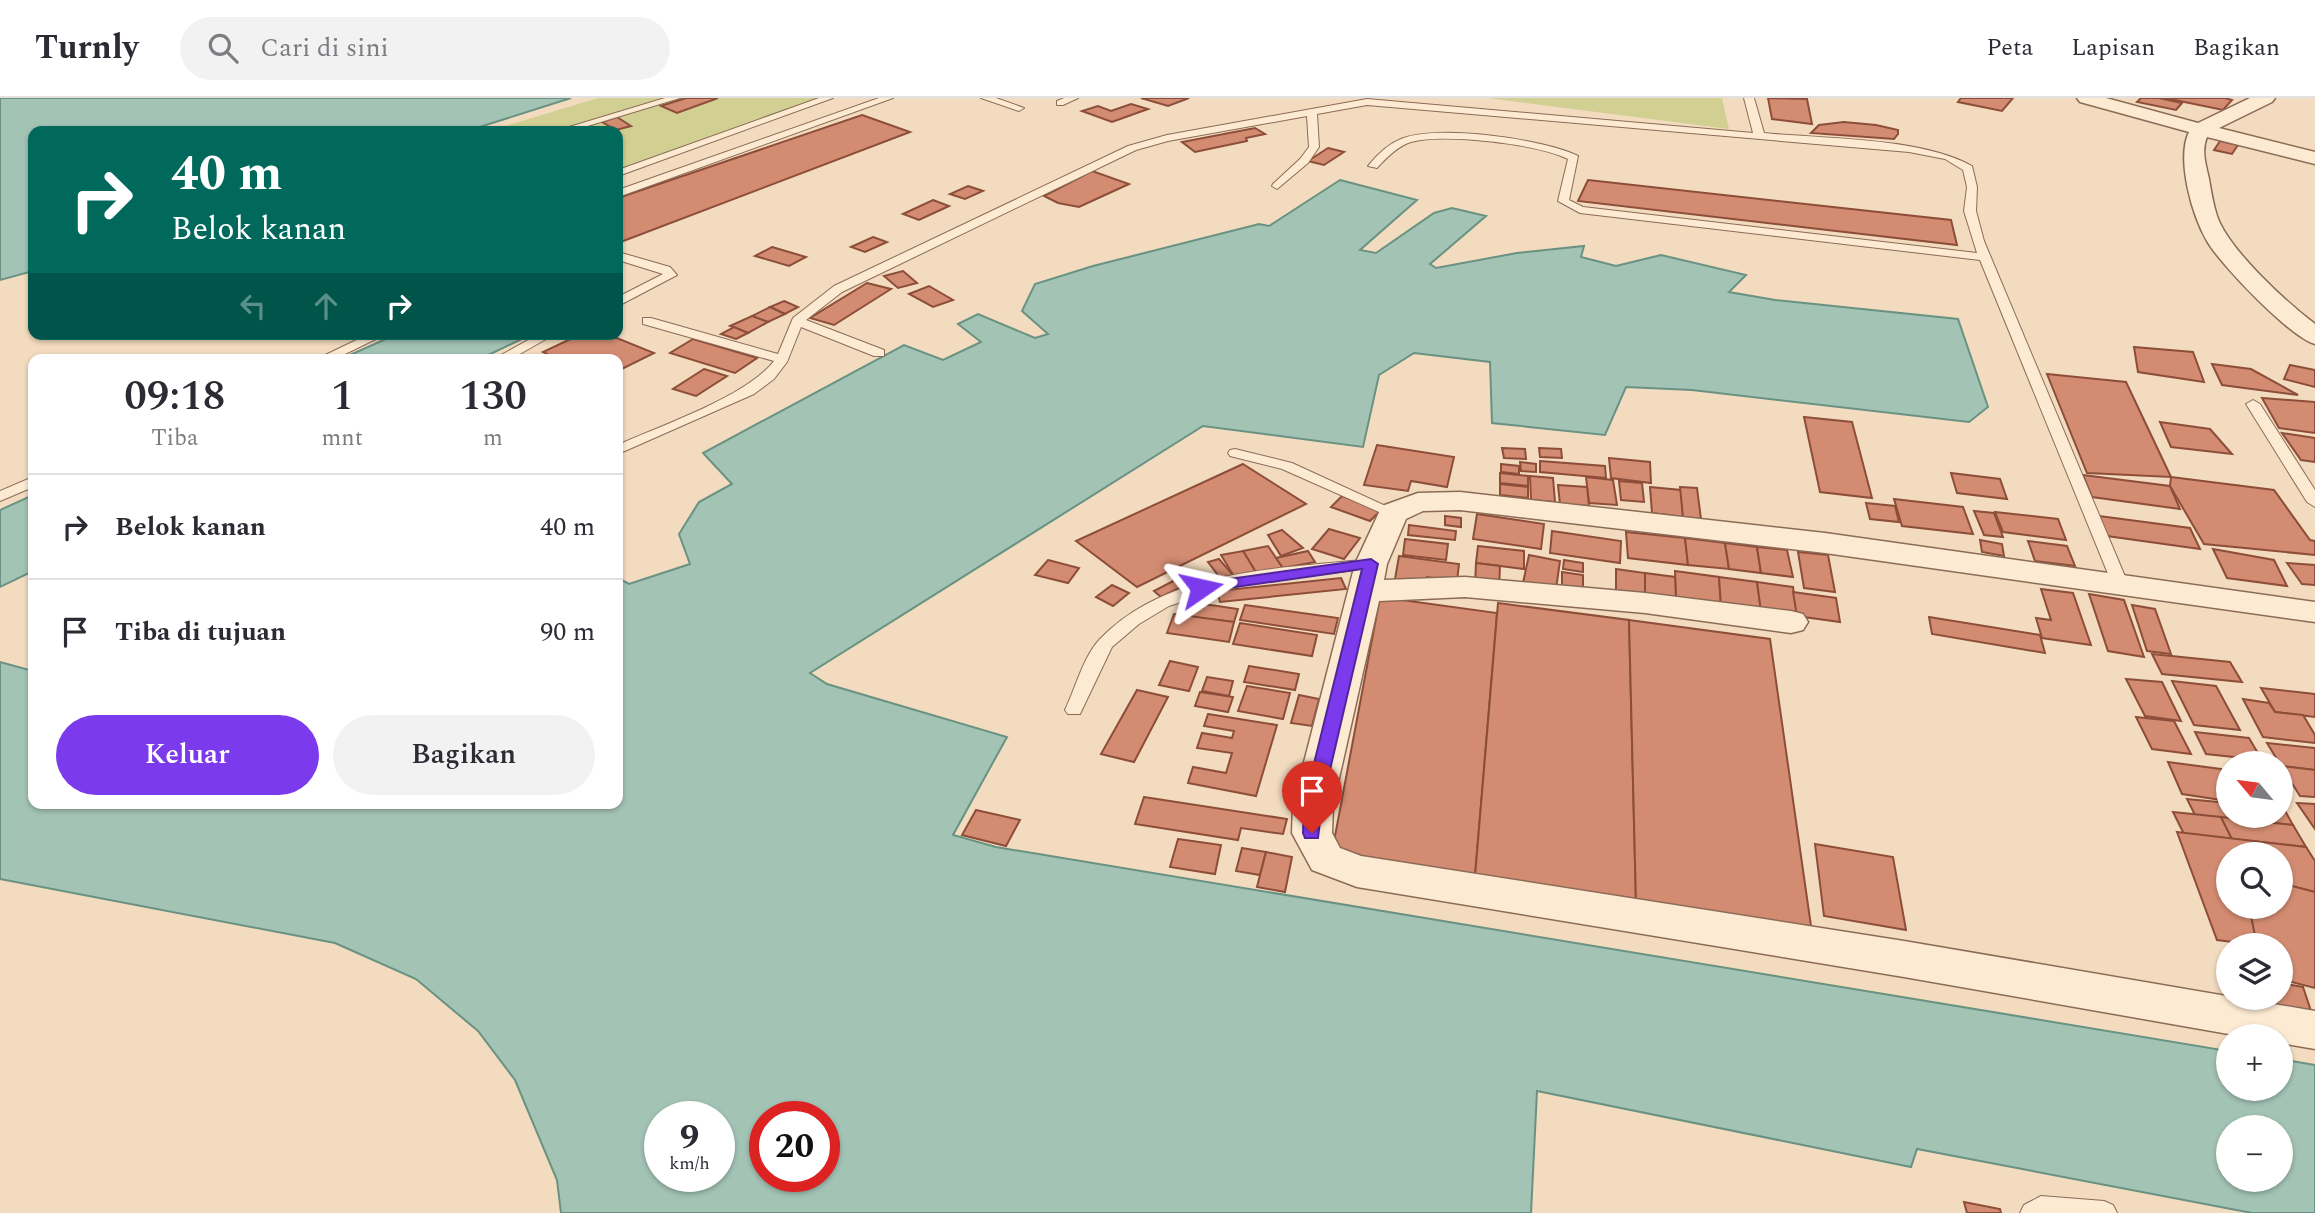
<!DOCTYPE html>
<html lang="id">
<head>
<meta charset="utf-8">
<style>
  :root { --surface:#fff; --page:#f2f2f3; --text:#2b2b33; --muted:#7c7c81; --line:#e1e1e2; --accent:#7c3aed }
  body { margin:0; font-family:Spectral,serif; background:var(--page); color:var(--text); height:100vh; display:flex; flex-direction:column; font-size:26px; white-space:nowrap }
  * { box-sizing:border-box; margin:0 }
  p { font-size:23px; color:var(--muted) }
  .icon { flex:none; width:38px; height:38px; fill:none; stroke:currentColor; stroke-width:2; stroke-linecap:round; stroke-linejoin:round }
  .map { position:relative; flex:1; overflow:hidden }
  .sheet { position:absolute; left:28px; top:256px; width:595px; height:455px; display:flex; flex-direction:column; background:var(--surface); border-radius:14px; box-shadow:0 2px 5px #0004 }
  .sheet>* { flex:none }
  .guide { position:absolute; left:28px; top:28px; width:595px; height:214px; border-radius:14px; box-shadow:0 2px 5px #0004; background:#00695c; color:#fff; overflow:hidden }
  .needle { width:46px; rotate:299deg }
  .tools { position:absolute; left:2216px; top:653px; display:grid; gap:14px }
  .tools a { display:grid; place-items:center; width:77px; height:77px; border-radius:50%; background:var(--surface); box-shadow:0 2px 5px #0004; font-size:35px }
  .speed { position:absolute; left:644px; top:1003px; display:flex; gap:14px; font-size:35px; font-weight:700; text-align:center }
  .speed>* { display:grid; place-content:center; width:91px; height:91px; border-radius:50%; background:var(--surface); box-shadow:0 2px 5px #0004; line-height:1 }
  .speed small { font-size:18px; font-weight:400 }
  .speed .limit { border:10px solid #d22; background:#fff; color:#111 }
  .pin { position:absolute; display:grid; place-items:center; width:60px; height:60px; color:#fff; margin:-72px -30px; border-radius:50% 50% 50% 0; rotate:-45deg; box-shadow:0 0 7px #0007 }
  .pin .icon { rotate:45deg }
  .me { position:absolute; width:77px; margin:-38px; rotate:79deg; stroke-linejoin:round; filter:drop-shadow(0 0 5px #0008) }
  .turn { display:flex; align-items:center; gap:24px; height:147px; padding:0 28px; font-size:32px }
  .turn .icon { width:91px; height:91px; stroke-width:2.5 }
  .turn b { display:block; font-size:49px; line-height:60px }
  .lanes { display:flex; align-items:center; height:66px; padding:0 28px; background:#0003; justify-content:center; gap:35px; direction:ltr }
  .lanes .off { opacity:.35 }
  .eta { display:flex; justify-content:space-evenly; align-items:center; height:119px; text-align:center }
  .eta b { font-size:42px; font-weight:600; line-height:49px }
  .button { display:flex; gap:14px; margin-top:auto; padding:14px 28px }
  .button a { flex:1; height:80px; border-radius:42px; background:var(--accent); color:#fff; font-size:28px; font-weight:600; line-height:80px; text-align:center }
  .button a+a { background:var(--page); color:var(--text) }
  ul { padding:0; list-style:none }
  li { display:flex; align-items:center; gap:21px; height:105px; padding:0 28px; border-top:2px solid var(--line) }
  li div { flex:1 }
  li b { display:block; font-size:26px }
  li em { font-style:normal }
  header { display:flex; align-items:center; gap:42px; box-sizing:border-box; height:98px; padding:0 35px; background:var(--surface); border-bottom:2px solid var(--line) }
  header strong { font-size:33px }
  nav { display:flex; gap:38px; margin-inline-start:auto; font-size:24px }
  .search { width:490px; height:63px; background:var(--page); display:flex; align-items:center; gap:18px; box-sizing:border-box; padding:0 24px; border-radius:38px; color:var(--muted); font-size:26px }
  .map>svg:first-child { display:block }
  .green { fill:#d1cf92 }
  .water { fill:#a3c3b5; stroke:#699282; stroke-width:2; fill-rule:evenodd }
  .building { fill:#d38c72; stroke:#8d4e39; stroke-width:2 }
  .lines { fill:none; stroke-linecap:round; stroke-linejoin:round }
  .lane-casing { stroke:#8c6b56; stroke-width:2 }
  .street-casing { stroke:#8c6b56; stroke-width:3 }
  .lane { fill:#fcead3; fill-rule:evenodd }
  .street { fill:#fcead3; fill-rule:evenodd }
  .route { fill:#7c3aed; stroke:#51269a; stroke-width:2 }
</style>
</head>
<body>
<header>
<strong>Turnly</strong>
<div class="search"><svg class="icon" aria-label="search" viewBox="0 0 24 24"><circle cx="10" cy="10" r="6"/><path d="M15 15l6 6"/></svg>Cari di sini</div>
<nav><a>Peta</a><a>Lapisan</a><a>Bagikan</a></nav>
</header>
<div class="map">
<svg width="2315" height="1115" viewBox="0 0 2315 1115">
  <rect width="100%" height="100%" fill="#f2dbbf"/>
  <g class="green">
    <path d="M598,0H834L618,78V33H489Z"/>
    <path d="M1488,0H1722L1729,31Z"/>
  </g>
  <g class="water">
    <path d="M0,0H571L467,33H33V173L0,182Z"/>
    <path d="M1340,82L1417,102L1360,152L1376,155L1434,115L1452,110L1486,118L1430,166L1436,170L1517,155L1584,148L1581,159L1616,168L1661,157L1746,177L1729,194L1775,202L1958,221L1988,309L1969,324L1692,292L1626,289L1605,337L1492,325L1490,264L1414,255L1379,277L1363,349L1203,328L810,575L827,586L1007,639L953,737L996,749L2228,953V990H2280V961L2315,967V1115H2252L1917,1051L1911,1069L1537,993L1531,1115H561L557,1082L515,982L478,933L416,881L335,845L0,781V564L33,573V705H618V480L629,486L690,466L679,436L699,404L732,386L703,355L904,247L943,262L981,244L958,226L978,216L1035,240L1048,236L1022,213L1035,186L1093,168L1259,126L1269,128ZM719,1018V1078H660V1018ZM765,1018H824V1078H765ZM2228,1029H2280V1082H2228Z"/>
    <path d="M397,236H532L480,261H341Z"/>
    <path d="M33,397V473L0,489V412Z"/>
  </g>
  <g class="building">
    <path d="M686,0H718L677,15L661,8Z"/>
    <path d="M1141,0H1189L1168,8Z"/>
    <path d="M1768,0L1807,1L1812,26L1772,21Z"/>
    <path d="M1961,0H2013L2002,13L1958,4Z"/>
    <path d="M2141,0H2159L2182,5L2176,12L2137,4Z"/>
    <path d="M2165,0H2225L2232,2L2223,12Z"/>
    <path d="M1131,6L1148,11L1112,24L1082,13L1098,8L1111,13Z"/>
    <path d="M862,17L910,34L618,145V100Z"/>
    <path d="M617,19L631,28L616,32L602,24Z"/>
    <path d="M1844,24L1876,27L1898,32V36L1894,41L1811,35L1819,27Z"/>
    <path d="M1255,30L1265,36L1246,40L1247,43L1195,54L1182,44Z"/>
    <path d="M2220,43L2238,47L2232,56L2214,52Z"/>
    <path d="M1328,50L1344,54L1324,67L1308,63Z"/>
    <path d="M1092,73L1129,86L1079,109L1058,105L1044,98Z"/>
    <path d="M1588,82L1951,122L1957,147L1578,103Z"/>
    <path d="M968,88L983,93L965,101L950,96Z"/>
    <path d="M933,102L949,108L919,122L903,116Z"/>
    <path d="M873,139L887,144L865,154L851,149Z"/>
    <path d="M772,149L806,159L789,168L755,158Z"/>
    <path d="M903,173L917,185L898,190L884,178Z"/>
    <path d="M867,185L891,191L834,227L810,220Z"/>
    <path d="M929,188L953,202L933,209L909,196Z"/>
    <path d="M784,203L798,209L785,216L770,209Z"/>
    <path d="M770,209L785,216L768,224L752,218Z"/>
    <path d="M752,218L768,224L748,235L730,228Z"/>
    <path d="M734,229L748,235L736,241L721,236Z"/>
    <path d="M581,236H607L654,255L620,272L618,271V261H557L543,254Z"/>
    <path d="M693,241L757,260L735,275L670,255Z"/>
    <path d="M2134,249L2193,254L2204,284L2138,274Z"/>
    <path d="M2212,266L2251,271L2298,297L2222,287Z"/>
    <path d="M2290,267L2315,272V289L2284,281Z"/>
    <path d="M704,271L727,278L696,298L673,291Z"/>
    <path d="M2047,276L2126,284L2171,379L2087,375Z"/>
    <path d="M2262,300L2315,304V335L2279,330Z"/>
    <path d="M1804,319L1852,324L1872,400L1820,394Z"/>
    <path d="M2160,324L2210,331L2232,356L2171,349Z"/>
    <path d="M2282,335L2315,340V364L2301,362Z"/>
    <path d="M1377,347L1454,359L1447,389L1411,383L1408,393L1364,387Z"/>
    <path d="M1502,350L1525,351L1526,361L1504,360Z"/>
    <path d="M1539,350L1561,351L1562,360L1540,359Z"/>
    <path d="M1609,360L1650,364L1651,385L1611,380Z"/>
    <path d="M1540,363L1605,368L1606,380L1540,374Z"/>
    <path d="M1520,364L1536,366V374L1521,373Z"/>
    <path d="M1243,366L1306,406L1137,489L1076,443Z"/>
    <path d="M1501,366L1519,368V376L1501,374Z"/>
    <path d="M1500,375L1528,378V388L1500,385Z"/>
    <path d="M1951,375L2000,381L2007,401L1957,395Z"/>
    <path d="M2083,377L2170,388L2180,411L2092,399Z"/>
    <path d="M1530,378L1553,380L1555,404L1531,402Z"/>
    <path d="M1586,379L1613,382L1617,407L1589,405Z"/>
    <path d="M2171,379L2274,392L2310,442L2315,443V457L2204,446L2170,388Z"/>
    <path d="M1619,383L1642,385L1644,404L1621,402Z"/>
    <path d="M1500,386L1528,389V400L1500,397Z"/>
    <path d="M1558,387L1587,389L1589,408L1560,406Z"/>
    <path d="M1650,389L1681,392L1683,419L1652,415Z"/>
    <path d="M1680,389L1697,390L1701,421L1683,419Z"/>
    <path d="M1342,398L1381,412L1370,423L1331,409Z"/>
    <path d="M1894,401L1963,409L1973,436L1902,428Z"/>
    <path d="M1866,405L1895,408L1899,424L1870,421Z"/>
    <path d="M1974,413L1994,415L2003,439L1984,437Z"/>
    <path d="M1995,414L2058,421L2066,442L2003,434Z"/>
    <path d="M1477,416L1544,426L1541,451L1473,441Z"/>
    <path d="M1445,418L1461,420V429L1445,427Z"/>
    <path d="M2099,418L2190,430L2200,451L2107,438Z"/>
    <path d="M1409,427L1456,433L1455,442L1408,437Z"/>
    <path d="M1329,431L1360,440L1344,461L1312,451Z"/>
    <path d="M1282,432L1303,450L1281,458L1268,437Z"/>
    <path d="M1552,433L1621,443L1620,465L1550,455Z"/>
    <path d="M1626,434L1685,440L1688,467L1628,460Z"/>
    <path d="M1685,440L1725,445L1729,471L1688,467Z"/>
    <path d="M1405,441L1448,446L1446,462L1403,457Z"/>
    <path d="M1980,442L2002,446L2004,458L1982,454Z"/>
    <path d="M2028,443L2067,448L2075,468L2035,463Z"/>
    <path d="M1725,445L1757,449L1761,475L1729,471Z"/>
    <path d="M1268,448L1283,470L1257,476L1243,453Z"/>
    <path d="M1478,448L1524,453V471L1476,465Z"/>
    <path d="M1757,449L1787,452L1793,479L1761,475Z"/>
    <path d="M2213,451L2274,462L2287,488L2227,480Z"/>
    <path d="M1243,453L1257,476L1235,480L1221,457Z"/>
    <path d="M1308,453L1315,464L1283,470L1276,460Z"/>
    <path d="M1798,454L1828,457L1835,494L1804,490Z"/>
    <path d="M1529,457L1560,463L1556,491L1523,485Z"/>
    <path d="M1399,458L1459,466L1457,483L1427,479L1426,486L1395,481Z"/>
    <path d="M1219,461L1233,477L1221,481L1208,464Z"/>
    <path d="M1048,462L1079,470L1068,485L1035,477Z"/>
    <path d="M1564,462L1583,465V474L1563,471Z"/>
    <path d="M1476,465L1500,468L1499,490L1475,487Z"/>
    <path d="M2287,465L2315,467V487L2302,486Z"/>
    <path d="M1616,471L1645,475V497L1616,493Z"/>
    <path d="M1675,473L1719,479L1721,508L1676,501Z"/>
    <path d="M1562,474L1583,477V493L1562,490Z"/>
    <path d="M1645,475L1675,479L1676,501L1645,497Z"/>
    <path d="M1719,479L1757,484L1761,513L1721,508Z"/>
    <path d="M1341,480L1346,491L1220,504L1217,493Z"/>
    <path d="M1177,481L1185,487L1161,499L1154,493Z"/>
    <path d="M1757,484L1793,489L1797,518L1761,513Z"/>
    <path d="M1112,487L1129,495L1113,508L1096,499Z"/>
    <path d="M2041,491L2073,495L2091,547L2042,540L2036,520L2051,522Z"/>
    <path d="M1793,494L1836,500L1840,524L1797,518Z"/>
    <path d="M2089,496L2124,502L2144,559L2108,553Z"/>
    <path d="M1380,499L1497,515L1475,778L1332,754Z"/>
    <path d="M1190,504L1238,511L1234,524L1185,518Z"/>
    <path d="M1498,505L1629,522L1636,805L1475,778Z"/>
    <path d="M1245,507L1338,520L1334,536L1240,522Z"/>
    <path d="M2132,507L2155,511L2171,556L2147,553Z"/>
    <path d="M1174,516L1234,524L1229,544L1167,535Z"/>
    <path d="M1929,519L2040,537L2045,555L1932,536Z"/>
    <path d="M1629,522L1770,541L1812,835L1636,805Z"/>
    <path d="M1240,525L1317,537L1312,558L1233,546Z"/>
    <path d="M2152,556L2230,564L2242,584L2162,576Z"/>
    <path d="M1170,563L1198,569L1189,593L1159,587Z"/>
    <path d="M1249,568L1299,576L1295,592L1244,584Z"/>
    <path d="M1207,579L1233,583L1229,598L1202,593Z"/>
    <path d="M2126,581L2162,584L2181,623L2145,618Z"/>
    <path d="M2172,583L2216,588L2240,632L2194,627Z"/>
    <path d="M1247,588L1290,595L1283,621L1238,613Z"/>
    <path d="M2261,590L2315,596V619L2275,614Z"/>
    <path d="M1137,592L1168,599L1134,664L1101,656Z"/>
    <path d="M1200,594L1233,599L1228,614L1195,608Z"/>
    <path d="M1299,597L1319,601L1312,628L1291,625Z"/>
    <path d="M2243,601L2269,605L2275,614L2303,617L2315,637V645L2263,639Z"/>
    <path d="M1208,616L1277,627L1256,698L1188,685L1193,669L1226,675L1232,655L1197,650L1202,635L1232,640L1234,633L1204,628Z"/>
    <path d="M2136,619L2174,623L2191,656L2152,651Z"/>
    <path d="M2195,634L2249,640L2262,662L2206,656Z"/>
    <path d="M2267,645L2315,650V672L2281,668Z"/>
    <path d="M2168,664L2228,672V703L2182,696Z"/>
    <path d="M2281,668L2315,672V699L2300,698Z"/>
    <path d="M1144,699L1287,721L1283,736L1241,730L1238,742L1135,726Z"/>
    <path d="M2187,701L2228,705V718H2280V710L2284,711L2293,727L2195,717Z"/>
    <path d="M2297,705L2315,706V731Z"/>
    <path d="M976,712L1020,722L1006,748L962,737Z"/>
    <path d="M2173,714L2221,719L2232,741L2184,736Z"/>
    <path d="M2221,719L2293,727L2306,749L2232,741Z"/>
    <path d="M2177,734L2306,749L2315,763V794L2280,785V756H2228V808H2249L2257,847L2217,842Z"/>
    <path d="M1178,741L1221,747L1215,776L1170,769Z"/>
    <path d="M1815,746L1893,759L1906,832L1824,818Z"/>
    <path d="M1242,750L1266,754L1260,777L1236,773Z"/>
    <path d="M1266,754L1292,759L1285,794L1257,789Z"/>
    <path d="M2280,785L2315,794V890L2280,881V847H2257L2249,808H2280Z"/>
    <path d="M2280,885L2303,889L2313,919L2246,905L2244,900H2280Z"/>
    <path d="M1964,1104L2000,1111L2001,1115H1967Z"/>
  </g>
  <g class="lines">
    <g class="lane-casing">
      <g id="lane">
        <path d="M665,0H680L571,33H556Z"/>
        <path d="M819,0H833L618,78V72Z"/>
        <path d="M879,0H893L618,99V92Z"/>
        <path d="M981,0H996L1024,10L1019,13Z"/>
        <path d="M1064,0H1078L1063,7H1057V3Z"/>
        <path d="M1744,0H1754L1764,35C1824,41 1920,39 1972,68L1977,89L1976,113L1984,143L2129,488L2127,492H2115L2113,488L1980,162L1580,115L1558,103L1568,61C1538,46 1445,35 1411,44C1398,48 1386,60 1377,70L1368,68C1377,57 1388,46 1401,41C1436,26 1544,41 1578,58L1569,102L1583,109L1977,155L1964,113L1967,89L1963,72L1945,61L1909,54L1367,7L1317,16L1319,49L1308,65L1277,91L1272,88L1273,86L1300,61L1309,49L1307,18L1168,43L1136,52L842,194L806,222L884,252V258H874L801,229L787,264L774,281L754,296L618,356V347C662,327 746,299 774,263L643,226V220H651L778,256L793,220L834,188L1128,48L1167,37L1367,1L1753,35Z"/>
        <path d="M618,154L670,169L677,177L618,208V199L663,176L618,162Z"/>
        <path d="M369,236H386L335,261H317Z"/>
        <path d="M539,236H555L511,261H494Z"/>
        <path d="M2253,302L2260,306L2315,392V409L2307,404L2246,306Z"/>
        <path d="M1235,351L1292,365L1401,415L1393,420L1388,418L1282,371L1230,358L1228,355L1230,352Z"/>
        <path d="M33,379V389L0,403V393Z"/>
        <path d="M1371,461L1377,463L1379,466L1377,469L1231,488L1169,508L1139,526L1112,549L1080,616H1068L1065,612C1076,589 1083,559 1100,541C1168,470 1281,471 1371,461Z"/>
        <path d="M2041,1098L2104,1103L2113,1107L2117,1115H2020L2024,1107Z"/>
      </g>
    </g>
    <g class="street-casing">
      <g id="street">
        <path d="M2077,0H2106L2198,25L2250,0H2275L2272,4L2219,30L2315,54V66L2207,39C2201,53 2206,67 2209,81C2211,93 2213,106 2217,118C2228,151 2287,205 2315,226V246C2290,239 2220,166 2207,143C2192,117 2176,61 2189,34L2080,4Z"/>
        <path d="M1460,394L1825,435L2315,504V524L1825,455L1460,412L1423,413L1406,421L1387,466L1384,482L1465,479L1645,495L1791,513L1803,516L1808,524L1803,532L1791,535L1645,515L1465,499L1379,503L1333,707L1332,735L1340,750L1361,758L1904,843L2315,913V951L2280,945V938H2240L1904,879L1357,789L1312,772L1292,735L1293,707L1355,466L1382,408L1418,395Z"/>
      </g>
    </g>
    <use href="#lane" class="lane"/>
    <use href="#street" class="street"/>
  </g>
  <path class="route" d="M1371,461L1378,466L1322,706L1318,740H1305L1303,735L1304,706L1362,471L1201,494L1194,490L1201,485Z"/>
</svg>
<div class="tools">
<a><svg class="needle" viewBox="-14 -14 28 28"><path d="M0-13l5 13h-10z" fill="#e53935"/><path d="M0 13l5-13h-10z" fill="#7c7c81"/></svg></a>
<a><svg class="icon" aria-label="search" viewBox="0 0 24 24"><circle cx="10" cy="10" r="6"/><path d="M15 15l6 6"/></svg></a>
<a><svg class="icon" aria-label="layers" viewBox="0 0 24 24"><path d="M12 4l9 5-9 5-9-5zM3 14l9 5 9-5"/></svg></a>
<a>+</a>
<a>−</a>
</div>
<div class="speed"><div>9<small>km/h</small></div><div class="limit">20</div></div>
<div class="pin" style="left:1312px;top:735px;background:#d93025"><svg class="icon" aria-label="arrive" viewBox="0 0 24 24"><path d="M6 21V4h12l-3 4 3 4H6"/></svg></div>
<svg class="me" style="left:1201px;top:490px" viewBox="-20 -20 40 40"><path d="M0-17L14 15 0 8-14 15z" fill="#7c3aed" stroke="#fff" stroke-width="4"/></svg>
<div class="guide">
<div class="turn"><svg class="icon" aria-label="right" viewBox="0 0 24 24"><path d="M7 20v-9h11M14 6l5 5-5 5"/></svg><div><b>40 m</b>Belok kanan</div></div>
<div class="lanes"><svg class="icon off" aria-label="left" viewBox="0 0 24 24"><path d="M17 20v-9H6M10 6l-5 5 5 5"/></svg><svg class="icon off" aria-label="ahead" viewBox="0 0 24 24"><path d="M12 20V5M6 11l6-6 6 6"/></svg><svg class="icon" aria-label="right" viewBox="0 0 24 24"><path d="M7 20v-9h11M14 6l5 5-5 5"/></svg></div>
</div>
<section class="sheet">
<div class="eta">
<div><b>09:18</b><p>Tiba</p></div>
<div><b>1</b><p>mnt</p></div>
<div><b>130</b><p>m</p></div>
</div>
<ul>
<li><svg class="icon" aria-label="right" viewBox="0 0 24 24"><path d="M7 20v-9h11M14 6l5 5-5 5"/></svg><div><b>Belok kanan</b></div><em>40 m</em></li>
<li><svg class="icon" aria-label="arrive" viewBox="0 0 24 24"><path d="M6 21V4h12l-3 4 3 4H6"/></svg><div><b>Tiba di tujuan</b></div><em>90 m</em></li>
</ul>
<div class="button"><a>Keluar</a><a>Bagikan</a></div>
</section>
</div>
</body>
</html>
